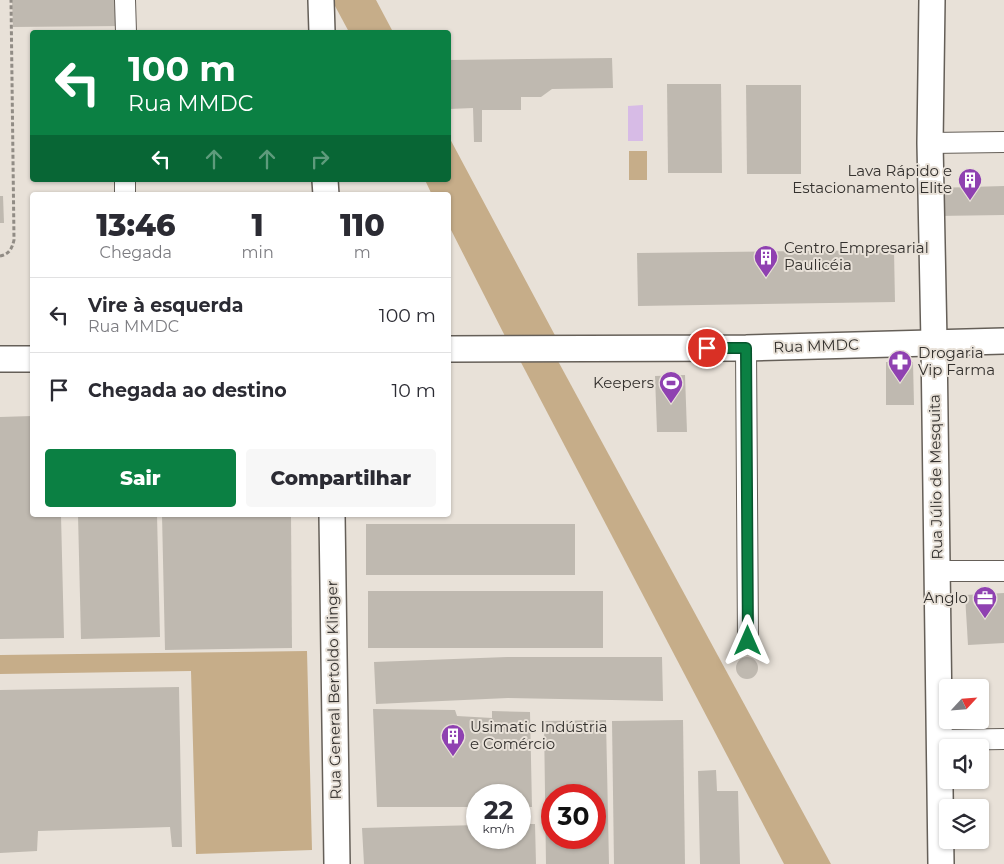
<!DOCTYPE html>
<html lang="pt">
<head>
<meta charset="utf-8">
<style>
  :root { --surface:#fff; --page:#f7f7f7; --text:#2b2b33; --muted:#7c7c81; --line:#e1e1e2; --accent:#0b8043 }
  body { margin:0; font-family:Montserrat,sans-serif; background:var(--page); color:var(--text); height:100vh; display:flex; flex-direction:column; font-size:19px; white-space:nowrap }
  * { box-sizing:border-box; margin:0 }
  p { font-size:16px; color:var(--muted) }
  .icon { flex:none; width:28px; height:28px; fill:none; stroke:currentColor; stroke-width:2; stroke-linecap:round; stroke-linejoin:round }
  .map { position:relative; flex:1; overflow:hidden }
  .panel { position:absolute; left:30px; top:192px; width:421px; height:325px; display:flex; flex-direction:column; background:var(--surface); border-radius:5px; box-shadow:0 1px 4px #0004 }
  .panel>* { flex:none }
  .guide { position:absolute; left:30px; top:30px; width:421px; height:152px; border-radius:5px; box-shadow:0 1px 4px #0004; background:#0b8043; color:#fff; overflow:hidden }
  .needle { width:32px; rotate:64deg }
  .fabs { position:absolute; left:939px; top:679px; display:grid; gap:10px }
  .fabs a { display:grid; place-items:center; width:50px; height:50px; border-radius:5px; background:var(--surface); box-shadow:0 1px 4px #0004; font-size:25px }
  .speed { position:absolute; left:466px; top:784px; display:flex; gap:10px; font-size:25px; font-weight:700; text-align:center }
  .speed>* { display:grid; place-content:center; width:65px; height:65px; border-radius:50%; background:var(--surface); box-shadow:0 1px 4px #0004; line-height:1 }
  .speed small { font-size:12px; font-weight:400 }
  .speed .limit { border:8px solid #d22; background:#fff; color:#111 }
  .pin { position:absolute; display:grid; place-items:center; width:42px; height:42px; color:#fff; margin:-21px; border:2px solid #fff; border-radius:50%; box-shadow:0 1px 5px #0007 }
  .me { position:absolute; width:55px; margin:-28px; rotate:0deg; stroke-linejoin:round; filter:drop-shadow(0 0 4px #0008) }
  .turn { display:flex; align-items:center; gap:18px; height:105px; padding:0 15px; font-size:22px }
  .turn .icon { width:65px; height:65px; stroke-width:2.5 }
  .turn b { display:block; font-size:35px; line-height:42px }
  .lanes { display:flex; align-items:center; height:48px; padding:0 15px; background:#0003; justify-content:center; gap:25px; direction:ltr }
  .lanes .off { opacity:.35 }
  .eta { display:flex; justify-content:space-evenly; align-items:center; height:85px; text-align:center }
  .eta b { font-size:30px; font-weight:800; line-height:35px }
  .action { display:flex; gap:10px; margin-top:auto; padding:10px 15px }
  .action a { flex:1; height:58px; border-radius:5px; background:var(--accent); color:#fff; font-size:20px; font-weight:800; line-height:58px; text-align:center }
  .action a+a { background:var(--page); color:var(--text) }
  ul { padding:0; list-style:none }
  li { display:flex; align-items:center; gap:15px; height:75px; padding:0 15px; border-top:1px solid var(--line) }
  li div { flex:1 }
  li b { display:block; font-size:19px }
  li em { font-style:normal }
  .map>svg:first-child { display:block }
  .green { fill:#c6ad89 }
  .water { fill:#d7bbe6 }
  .building { fill:#bfb9b0; fill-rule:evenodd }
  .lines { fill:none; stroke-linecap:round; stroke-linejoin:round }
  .minor-casing { stroke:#655f58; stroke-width:22 }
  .tertiary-casing { stroke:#655f58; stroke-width:28 }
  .path { stroke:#918c85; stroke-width:3; stroke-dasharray:4 2.5; stroke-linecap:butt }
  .minor { stroke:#fff; stroke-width:20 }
  .tertiary { stroke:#fff; stroke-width:25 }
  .route-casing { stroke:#07532c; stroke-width:12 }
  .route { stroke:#0b8043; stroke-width:9 }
  .labels { text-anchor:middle; stroke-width:4; stroke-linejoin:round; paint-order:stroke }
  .poi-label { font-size:15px; fill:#34312e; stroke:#e8e1d8; text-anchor:end }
  .street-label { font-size:15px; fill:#34312e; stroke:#e8e1d8 }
</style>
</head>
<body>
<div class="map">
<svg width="1004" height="864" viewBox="0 0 1004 864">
  <rect width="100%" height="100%" fill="#e8e1d8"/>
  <g class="green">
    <path d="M335,0H376L393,32H349L335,6Z"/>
    <path d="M449,137L558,341L508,342L449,226V195H432L425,180H449Z"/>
    <rect x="629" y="151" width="18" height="29"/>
    <path d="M552,350L831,864H784L515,351Z"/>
    <path d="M307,651L312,850L196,854L191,671L0,674V655Z"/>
  </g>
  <path class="water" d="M643,105V141H628V106Z"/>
  <g class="building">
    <path d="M12,0H123V26L13,27Z"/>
    <path d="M612,58L613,88L552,89L541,97H521V110H482V142H474L473,108L449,109V60Z"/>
    <path d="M667,84H721L722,173H668Z"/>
    <path d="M746,85H801V174H747Z"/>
    <path d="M1004,186V215L936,216L935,188Z"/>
    <path d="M0,196H3L4,223H0Z"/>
    <path d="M894,250L895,302L638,306L637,253Z"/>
    <path d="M886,362H913L914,405H886Z"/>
    <path d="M685,375L687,432H657L655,376Z"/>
    <path d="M32,416V515H61L64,638L0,639V417Z"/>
    <path d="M78,515H157L160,637L81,639Z"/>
    <path d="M162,515H291L292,648L165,650Z"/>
    <rect x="366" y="524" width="209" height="51"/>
    <rect x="368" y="591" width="235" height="57"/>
    <path d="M1004,593V643L968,645L965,595Z"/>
    <circle cx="747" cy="668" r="11"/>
    <path d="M507,657H662L663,701L508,698L376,704L374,662Z"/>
    <path d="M179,687L182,847H172L170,827L38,831L37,851L0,853V690Z"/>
    <path d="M373,709L455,710L457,716L492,718V711L530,712L532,807H520V795H478V807H377Z"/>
    <path d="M606,720L609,864H546L544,721ZM552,795H595V838H552Z"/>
    <path d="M683,720L685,864H614L612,721Z"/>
    <path d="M716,770L717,791H738L740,864H700L698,771Z"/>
    <path d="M520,824H535L536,864H364L362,828L478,825V838H520Z"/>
  </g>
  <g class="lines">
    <g class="minor-casing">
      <g id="minor">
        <path d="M125,0L126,32"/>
        <path d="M930,143L1004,142"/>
        <path d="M125,195V180"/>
        <path d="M746,348L748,641"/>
        <path d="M937,571H1004"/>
        <path d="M940,740L1004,739"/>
      </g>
    </g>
    <g class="tertiary-casing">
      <g id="tertiary">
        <path d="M321,0L322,32"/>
        <path d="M932,0L930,143L934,342L941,864"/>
        <path d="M325,180L326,195"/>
        <path d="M449,349L746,348L1004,341"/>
        <path d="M0,359H32"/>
        <path d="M332,515L337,864"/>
      </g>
    </g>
    <path class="path" d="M0,256C9,254 12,249 14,240L11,0"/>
    <use href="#minor" class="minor"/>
    <use href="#tertiary" class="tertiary"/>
  </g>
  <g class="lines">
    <g class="route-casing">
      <path id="route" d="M707,348H746L748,641"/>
    </g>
    <use href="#route" class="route"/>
  </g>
  <defs>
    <g id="building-pin" transform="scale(1.25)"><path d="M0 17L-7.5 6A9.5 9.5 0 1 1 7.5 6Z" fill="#8f41b1" stroke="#e8e1d8"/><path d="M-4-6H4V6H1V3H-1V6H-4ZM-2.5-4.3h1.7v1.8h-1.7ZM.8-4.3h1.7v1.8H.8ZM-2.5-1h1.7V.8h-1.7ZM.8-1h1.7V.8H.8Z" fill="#fff"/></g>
    <g id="pharmacy-pin" transform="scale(1.25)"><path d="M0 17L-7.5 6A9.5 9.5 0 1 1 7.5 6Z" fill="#8f41b1" stroke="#e8e1d8"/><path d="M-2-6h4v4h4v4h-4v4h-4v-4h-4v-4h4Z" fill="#fff"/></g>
    <g id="stadium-pin" transform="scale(1.25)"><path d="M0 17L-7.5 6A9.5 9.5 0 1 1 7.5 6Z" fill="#8f41b1" stroke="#e8e1d8"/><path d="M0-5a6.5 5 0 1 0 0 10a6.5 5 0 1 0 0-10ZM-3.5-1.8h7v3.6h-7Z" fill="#fff"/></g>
    <g id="office-pin" transform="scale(1.25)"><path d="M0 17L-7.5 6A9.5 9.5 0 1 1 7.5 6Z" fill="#8f41b1" stroke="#e8e1d8"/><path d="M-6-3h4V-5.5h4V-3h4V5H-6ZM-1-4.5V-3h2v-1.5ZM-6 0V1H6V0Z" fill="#fff"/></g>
  </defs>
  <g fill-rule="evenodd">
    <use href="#building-pin" x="970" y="180"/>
    <use href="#building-pin" x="766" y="257"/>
    <use href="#pharmacy-pin" x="900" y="362"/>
    <use href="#stadium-pin" x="671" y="383"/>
    <use href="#office-pin" x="985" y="598"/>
    <use href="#building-pin" x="453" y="736"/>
  </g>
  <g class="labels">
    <g class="poi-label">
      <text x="952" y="176">Lava Rápido e<tspan x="952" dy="17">Estacionamento Elite</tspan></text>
      <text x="784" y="253" text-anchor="start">Centro Empresarial<tspan x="784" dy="17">Paulicéia</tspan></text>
      <text x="918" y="358" text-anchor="start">Drogaria<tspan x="918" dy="17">Vip Farma</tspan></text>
      <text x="654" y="388">Keepers</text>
      <text x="968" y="603">Anglo</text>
      <text x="470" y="732" text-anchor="start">Usimatic Indústria<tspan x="470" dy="17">e Comércio</tspan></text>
    </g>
    <g class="street-label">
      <text transform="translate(816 346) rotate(-2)" y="5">Rua MMDC</text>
      <text transform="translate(936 477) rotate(-91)" y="5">Rua Júlio de Mesquita</text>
      <text transform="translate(334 690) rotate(-91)" y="5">Rua General Bertoldo Klinger</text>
    </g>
  </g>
</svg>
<div class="fabs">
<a><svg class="needle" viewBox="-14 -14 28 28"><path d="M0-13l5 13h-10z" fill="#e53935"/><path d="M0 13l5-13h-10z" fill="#7c7c81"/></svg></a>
<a><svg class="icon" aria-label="sound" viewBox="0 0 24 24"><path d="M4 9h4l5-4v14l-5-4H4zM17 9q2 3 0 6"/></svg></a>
<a><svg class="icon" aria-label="layers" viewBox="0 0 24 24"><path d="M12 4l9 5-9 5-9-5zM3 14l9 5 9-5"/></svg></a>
</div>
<div class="speed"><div>22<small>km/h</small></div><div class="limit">30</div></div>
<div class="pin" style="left:707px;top:348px;background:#d93025"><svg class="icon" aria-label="arrive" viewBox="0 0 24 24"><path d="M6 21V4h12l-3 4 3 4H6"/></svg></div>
<svg class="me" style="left:748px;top:641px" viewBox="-20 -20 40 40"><path d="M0-17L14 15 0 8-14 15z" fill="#0b8043" stroke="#fff" stroke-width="4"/></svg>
<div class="guide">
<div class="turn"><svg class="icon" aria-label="left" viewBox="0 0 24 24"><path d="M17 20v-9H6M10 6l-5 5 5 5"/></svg><div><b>100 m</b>Rua MMDC</div></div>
<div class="lanes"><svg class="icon" aria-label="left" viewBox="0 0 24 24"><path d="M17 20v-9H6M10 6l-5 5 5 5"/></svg><svg class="icon off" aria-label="ahead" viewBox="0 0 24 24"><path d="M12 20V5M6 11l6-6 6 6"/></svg><svg class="icon off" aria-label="ahead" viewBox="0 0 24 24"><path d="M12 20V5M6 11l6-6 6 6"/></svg><svg class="icon off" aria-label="right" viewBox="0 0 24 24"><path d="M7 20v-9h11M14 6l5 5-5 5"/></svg></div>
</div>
<section class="panel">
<div class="eta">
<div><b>13:46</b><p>Chegada</p></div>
<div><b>1</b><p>min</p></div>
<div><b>110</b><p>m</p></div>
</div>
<ul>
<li><svg class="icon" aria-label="left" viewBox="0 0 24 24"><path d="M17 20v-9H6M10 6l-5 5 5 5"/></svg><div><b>Vire à esquerda</b><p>Rua MMDC</p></div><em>100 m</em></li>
<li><svg class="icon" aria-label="arrive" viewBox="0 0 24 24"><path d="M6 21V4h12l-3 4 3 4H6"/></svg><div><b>Chegada ao destino</b></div><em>10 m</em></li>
</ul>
<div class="action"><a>Sair</a><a>Compartilhar</a></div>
</section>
</div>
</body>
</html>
